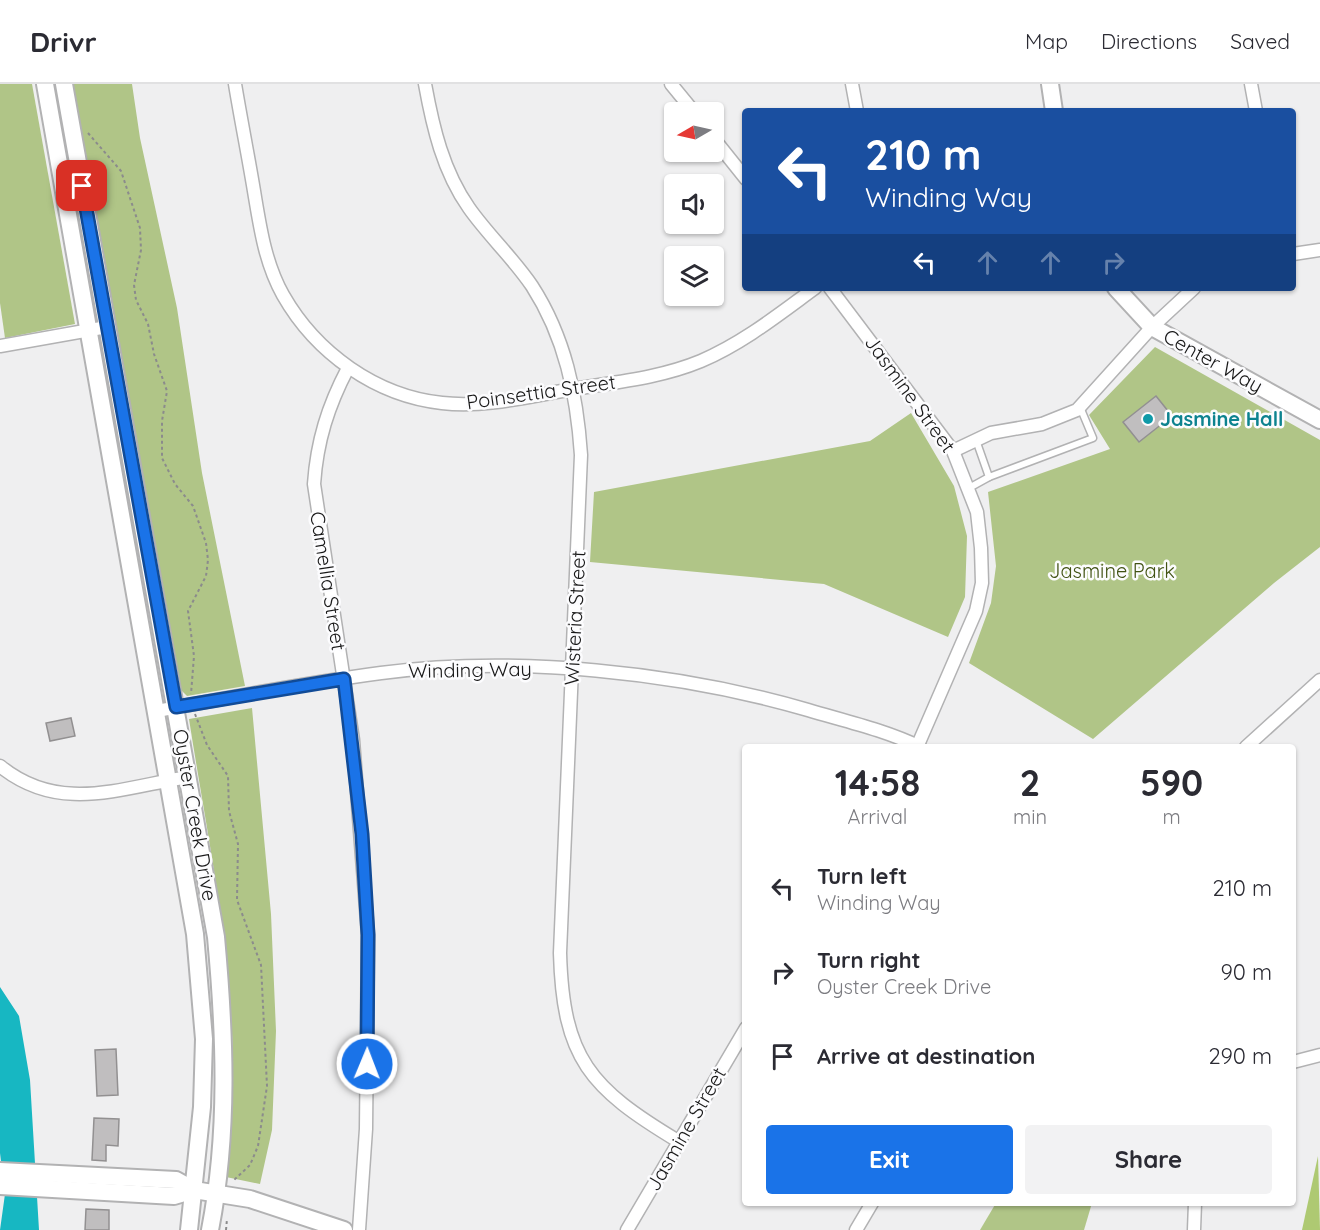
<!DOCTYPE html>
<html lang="en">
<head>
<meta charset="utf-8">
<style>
  :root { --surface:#fff; --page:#f2f2f3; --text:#2b2b33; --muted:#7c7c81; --line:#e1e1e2; --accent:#1a73e8 }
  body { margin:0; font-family:Quicksand,sans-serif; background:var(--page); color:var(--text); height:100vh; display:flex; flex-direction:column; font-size:22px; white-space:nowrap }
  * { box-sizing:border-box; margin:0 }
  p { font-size:20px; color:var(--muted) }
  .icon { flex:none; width:33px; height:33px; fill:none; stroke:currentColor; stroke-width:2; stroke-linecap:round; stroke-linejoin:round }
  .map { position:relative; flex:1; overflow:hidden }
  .panel { position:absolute; left:742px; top:660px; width:554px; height:462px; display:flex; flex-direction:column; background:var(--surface); border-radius:6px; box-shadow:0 2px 4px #0004 }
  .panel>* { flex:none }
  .top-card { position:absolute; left:742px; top:24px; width:554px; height:183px; border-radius:6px; box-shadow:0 2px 4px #0004; background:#1a4fa0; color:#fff; overflow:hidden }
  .needle { width:39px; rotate:261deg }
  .buttons { position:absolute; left:664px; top:18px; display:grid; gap:12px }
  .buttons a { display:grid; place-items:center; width:60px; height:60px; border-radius:6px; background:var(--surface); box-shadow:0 2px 4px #0004; font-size:30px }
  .pin { position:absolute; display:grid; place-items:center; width:51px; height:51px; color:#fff; margin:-26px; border-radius:12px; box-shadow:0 3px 9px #0006 }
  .me { position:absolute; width:66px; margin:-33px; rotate:1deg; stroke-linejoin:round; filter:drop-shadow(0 0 4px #0008) }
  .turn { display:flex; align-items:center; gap:21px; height:126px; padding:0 24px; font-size:27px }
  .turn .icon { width:78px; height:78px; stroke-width:2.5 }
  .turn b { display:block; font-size:42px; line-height:51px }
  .lanes { display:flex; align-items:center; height:57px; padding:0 24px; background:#0003; justify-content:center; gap:30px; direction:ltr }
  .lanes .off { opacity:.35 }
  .eta { display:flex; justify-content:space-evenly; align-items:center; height:102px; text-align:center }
  .eta b { font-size:36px; font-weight:800; line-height:42px }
  .button { display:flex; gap:12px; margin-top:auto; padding:12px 24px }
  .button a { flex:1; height:69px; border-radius:6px; background:var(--accent); color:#fff; font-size:24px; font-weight:800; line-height:69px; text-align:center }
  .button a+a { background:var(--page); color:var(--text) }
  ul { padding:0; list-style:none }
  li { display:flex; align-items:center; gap:18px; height:84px; padding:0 24px }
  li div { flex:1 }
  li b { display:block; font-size:22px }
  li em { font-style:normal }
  header { display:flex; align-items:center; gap:36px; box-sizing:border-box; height:84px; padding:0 30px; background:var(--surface); border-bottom:2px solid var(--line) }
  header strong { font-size:28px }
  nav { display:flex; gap:33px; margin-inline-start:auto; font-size:21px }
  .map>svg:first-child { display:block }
  .green { fill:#b0c587 }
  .forest { fill:#aec972 }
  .water { fill:#17b7c2 }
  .building { fill:#c0bebf; stroke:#929091; stroke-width:1.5 }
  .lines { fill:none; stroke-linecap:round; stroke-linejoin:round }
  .lane-casing { stroke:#b2b2b3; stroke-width:9 }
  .street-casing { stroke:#b2b2b3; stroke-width:15 }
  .secondary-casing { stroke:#b2b2b3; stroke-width:20 }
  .path { stroke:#8b8b8c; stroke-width:2; stroke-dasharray:3 3; stroke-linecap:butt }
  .lane { stroke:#fff; stroke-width:6 }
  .street { stroke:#fff; stroke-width:12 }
  .secondary { stroke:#fff; stroke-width:16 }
  .route-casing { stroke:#114b97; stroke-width:15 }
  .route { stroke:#1a73e8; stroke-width:10 }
  .culture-dot { fill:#0f9aa8; stroke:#fcfcfe; stroke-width:2 }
  .labels { text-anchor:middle; stroke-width:5; stroke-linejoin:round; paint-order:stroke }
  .street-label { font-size:20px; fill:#181818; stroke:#fcfcfe }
  .culture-label { font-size:20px; font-weight:bold; fill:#0d838f; stroke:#fcfcfe; text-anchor:start }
  .park-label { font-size:20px; fill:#425314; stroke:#fcfcfe }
</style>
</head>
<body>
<header>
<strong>Drivr</strong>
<nav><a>Map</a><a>Directions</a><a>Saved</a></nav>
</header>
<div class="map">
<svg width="1320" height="1146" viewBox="0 0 1320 1146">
  <rect width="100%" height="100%" fill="#efeff0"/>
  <g class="green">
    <path d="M0,0H32L75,240L5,254L0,219Z"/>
    <path d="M71,0H132L140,54L177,224L202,389L245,602L187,612L179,604Z"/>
    <path d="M1155,263L1320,356V463L1274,499L1093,655L969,579L991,519L996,482L988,408L1110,365L1089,331Z"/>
    <path d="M911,329L954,402L967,452L965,513L948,553L824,500L590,478L594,408L870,357Z"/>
    <path d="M252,624L271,830L276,947L272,1046L260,1100L226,1093C248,937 213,789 189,635Z"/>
    <path d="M996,1119H1092L1084,1146H980Z"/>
  </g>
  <path class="forest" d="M1318,1072L1320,1146H1302Z"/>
  <path class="water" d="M0,903L19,932L30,996L39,1146H0L5,1110L0,1069Z"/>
  <g class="building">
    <path d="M1156,312L1172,332L1139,358L1123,338Z"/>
    <path d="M71,634L75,652L50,657L46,639Z"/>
    <path d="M116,965L118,1011L97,1012L95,966Z"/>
    <path d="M94,1034L119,1035L118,1062L106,1061V1077L92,1076Z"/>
    <path d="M86,1125L109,1126V1146H85Z"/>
  </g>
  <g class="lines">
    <g class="lane-casing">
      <g id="lane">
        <path d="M989,393L1093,354L1080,323"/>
        <path d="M969,404L989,393L976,356"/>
      </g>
    </g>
    <g class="street-casing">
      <g id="street">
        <path d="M235,0C241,36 248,71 254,107C260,143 265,179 283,211C316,269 376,312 442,319C486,324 531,312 573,305C616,298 660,294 701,277C743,259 778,231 815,204"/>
        <path d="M425,0C433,44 443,87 469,124C488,151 513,174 532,202C565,253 577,311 581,371L560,869C563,975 590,1004 678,1057"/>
        <path d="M671,0L694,28"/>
        <path d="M852,0L857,27"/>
        <path d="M1251,0L1256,27"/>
        <path d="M714,55L746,95"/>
        <path d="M1293,170L1320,166"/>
        <path d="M830,204L953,367L977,428L981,464L982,499L976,527L917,663"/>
        <path d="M0,262L107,243"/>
        <path d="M348,284C328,322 317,357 314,400L353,656L368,851L366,1045L359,1146"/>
        <path d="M953,367L991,349L1042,340L1077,326L1152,243L1194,204"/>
        <path d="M157,627C231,613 306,599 381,589C515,571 678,588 808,626C845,637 885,646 920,663"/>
        <path d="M1246,663L1320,596"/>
        <path d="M0,682C59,730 120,704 188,693"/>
        <path d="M1293,978L1320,971"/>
        <path d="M627,1146L746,944"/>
        <path d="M856,1146L872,1119"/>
        <path d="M1194,1146L1195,1119"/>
      </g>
    </g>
    <g class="secondary-casing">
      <g id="secondary">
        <path d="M45,0L195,850L204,955L202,1023L189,1146"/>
        <path d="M64,0L216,853C225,951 229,1048 210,1146"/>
        <path d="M1050,0L1054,27"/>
        <path d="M1116,204L1152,243L1320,336"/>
        <path d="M0,1087L176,1096L194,1106L250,1115L344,1146"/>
        <path d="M0,1102L174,1112L194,1106"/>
      </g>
    </g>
    <g class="path">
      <path d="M88,49L121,87L140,144L141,166L134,201L136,216L148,240L154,270L167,307L162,337V374L175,400L193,422L206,459L208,476L206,492L188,527L194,572L191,610"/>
      <path d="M195,630L207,661L228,692L229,727L238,760L237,816L261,881L267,1002L258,1062L250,1081L233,1097"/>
      <path d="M226,1146L227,1135"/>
    </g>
    <use href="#lane" class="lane"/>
    <use href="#street" class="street"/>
    <use href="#secondary" class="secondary"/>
  </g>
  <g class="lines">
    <g class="route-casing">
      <path id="route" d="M82,102L176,623L344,595L362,750L368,851L367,980"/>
    </g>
    <use href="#route" class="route"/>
  </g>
  <circle class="culture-dot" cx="1148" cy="335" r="6"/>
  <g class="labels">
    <g class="street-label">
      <text transform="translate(1213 277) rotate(29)" y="7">Center Way</text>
      <text transform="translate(541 308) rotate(-8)" y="7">Poinsettia Street</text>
      <text transform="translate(910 310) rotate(54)" y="7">Jasmine Street</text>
      <text transform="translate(328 497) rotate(81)" y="7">Camellia Street</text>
      <text transform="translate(575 534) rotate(-87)" y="7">Wisteria Street</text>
      <text transform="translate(470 586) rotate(-1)" y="7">Winding Way</text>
      <text transform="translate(195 731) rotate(80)" y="7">Oyster Creek Drive</text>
      <text transform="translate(686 1045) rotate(-60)" y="7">Jasmine Street</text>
    </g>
    <g class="culture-label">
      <text x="1160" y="342">Jasmine Hall</text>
    </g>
    <g class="park-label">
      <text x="1112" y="494">Jasmine Park</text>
    </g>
  </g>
</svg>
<div class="buttons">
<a><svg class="needle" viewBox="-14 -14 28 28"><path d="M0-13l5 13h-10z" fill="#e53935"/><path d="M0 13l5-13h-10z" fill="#7c7c81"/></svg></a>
<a><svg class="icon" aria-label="sound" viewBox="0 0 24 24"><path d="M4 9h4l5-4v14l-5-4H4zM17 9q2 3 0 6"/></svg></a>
<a><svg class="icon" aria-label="layers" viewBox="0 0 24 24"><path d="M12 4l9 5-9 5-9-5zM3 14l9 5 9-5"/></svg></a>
</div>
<div class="pin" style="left:82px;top:102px;background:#d93025"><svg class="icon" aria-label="arrive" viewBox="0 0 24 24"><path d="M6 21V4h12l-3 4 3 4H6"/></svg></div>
<svg class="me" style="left:367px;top:980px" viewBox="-20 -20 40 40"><circle r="17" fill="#1a73e8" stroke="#fff" stroke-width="3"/><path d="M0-11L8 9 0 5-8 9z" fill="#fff"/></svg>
<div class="top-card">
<div class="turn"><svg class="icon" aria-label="left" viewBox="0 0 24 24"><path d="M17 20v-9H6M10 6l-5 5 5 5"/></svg><div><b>210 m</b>Winding Way</div></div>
<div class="lanes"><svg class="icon" aria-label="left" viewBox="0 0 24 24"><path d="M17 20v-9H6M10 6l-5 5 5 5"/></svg><svg class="icon off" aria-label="ahead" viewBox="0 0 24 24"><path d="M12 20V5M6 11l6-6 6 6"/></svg><svg class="icon off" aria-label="ahead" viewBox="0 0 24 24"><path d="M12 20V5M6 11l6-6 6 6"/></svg><svg class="icon off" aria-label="right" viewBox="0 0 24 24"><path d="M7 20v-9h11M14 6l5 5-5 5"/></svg></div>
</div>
<section class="panel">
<div class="eta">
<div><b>14:58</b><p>Arrival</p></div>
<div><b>2</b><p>min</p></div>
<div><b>590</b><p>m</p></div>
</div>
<ul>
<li><svg class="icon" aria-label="left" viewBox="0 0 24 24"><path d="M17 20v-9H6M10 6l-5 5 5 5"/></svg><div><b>Turn left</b><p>Winding Way</p></div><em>210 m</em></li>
<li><svg class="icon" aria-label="right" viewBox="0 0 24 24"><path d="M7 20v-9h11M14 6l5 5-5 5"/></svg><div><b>Turn right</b><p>Oyster Creek Drive</p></div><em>90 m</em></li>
<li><svg class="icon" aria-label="arrive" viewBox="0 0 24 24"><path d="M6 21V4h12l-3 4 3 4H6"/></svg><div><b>Arrive at destination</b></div><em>290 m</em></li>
</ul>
<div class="button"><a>Exit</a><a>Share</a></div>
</section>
</div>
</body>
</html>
